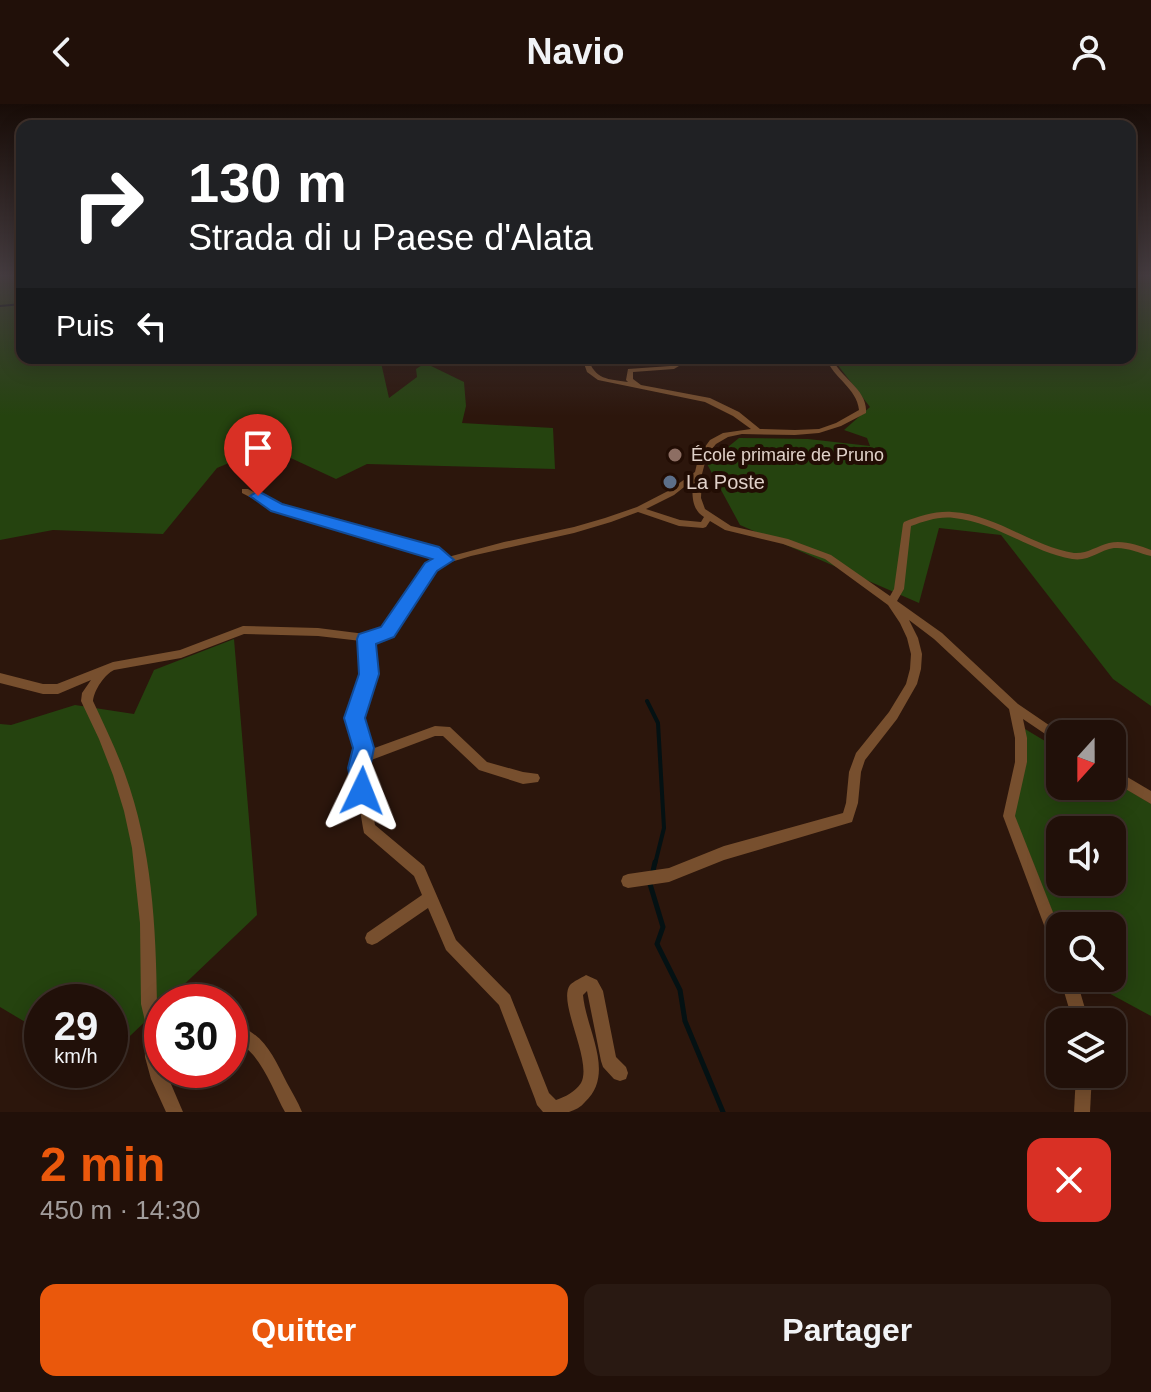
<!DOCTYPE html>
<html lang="fr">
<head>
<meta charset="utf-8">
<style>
  :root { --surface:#211009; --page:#291912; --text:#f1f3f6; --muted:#a29d9c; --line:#3e302a; --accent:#ea580c }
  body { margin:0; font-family:Helvetica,sans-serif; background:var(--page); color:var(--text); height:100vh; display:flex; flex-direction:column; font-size:30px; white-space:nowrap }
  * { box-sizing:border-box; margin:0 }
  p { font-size:26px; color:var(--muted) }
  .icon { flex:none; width:44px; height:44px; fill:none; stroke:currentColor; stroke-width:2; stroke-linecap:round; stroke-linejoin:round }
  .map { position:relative; height:1008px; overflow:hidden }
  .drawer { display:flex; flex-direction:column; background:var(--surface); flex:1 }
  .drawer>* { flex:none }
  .top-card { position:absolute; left:16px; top:16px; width:1120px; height:244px; border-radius:16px; box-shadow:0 4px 20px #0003,0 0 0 2px var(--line); background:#202124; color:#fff; overflow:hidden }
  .needle { width:52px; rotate:201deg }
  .controls { position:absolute; left:1046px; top:616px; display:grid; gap:16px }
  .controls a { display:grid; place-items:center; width:80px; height:80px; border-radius:16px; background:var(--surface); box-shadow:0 4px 20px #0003,0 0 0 2px var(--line); font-size:40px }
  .speed { position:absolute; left:24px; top:880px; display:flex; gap:16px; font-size:40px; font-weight:700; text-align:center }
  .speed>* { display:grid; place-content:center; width:104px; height:104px; border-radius:50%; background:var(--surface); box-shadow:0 4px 20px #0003,0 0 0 2px var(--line); line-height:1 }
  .speed small { font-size:20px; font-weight:400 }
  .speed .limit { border:12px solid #d22; background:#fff; color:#111 }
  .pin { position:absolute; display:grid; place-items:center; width:68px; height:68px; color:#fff; margin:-82px -34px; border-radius:50% 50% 50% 0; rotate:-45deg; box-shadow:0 0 8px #0007 }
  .pin .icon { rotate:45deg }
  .me { position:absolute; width:88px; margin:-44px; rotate:2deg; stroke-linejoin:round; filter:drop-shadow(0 0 6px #0008) }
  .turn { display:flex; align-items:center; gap:28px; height:168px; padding:0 40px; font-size:36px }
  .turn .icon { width:104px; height:104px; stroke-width:2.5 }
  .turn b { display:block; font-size:56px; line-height:68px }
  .then { display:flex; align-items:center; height:76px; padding:0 40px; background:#0003; gap:16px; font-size:30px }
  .round { display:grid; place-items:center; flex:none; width:84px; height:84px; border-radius:16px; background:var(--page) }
  .overview { display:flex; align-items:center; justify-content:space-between; height:136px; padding:0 40px }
  h1 { font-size:48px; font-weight:700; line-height:60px; color:var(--accent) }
  .primary-button { display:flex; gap:16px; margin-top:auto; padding:16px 40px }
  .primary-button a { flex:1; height:92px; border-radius:16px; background:var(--accent); color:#fff; font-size:32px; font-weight:700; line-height:92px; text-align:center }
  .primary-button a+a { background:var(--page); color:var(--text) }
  header { display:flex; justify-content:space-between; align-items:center; height:104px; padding:0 40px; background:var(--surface); font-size:36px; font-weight:700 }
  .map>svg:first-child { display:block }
  .green { fill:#25430f; fill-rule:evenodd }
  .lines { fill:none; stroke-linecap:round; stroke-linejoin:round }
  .stream-far2 { stroke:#041113; stroke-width:2 }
  .stream-far1 { stroke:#041113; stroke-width:4 }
  .stream { stroke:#041113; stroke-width:5 }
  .minor { fill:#774f2e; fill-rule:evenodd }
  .route { fill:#1a73e8; stroke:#114b97; stroke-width:2 }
  .education-dot { fill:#8d6e63; stroke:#220d04; stroke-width:3 }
  .service-dot { fill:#5c6f8a; stroke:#220d04; stroke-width:3 }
  .labels { text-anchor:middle; stroke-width:8; stroke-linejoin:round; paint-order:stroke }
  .far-poi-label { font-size:18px; fill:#e0d1c9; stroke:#220d04; text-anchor:start }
  .poi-label { font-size:20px; fill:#e0d1c9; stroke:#220d04; text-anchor:start }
</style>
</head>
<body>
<header><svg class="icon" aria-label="back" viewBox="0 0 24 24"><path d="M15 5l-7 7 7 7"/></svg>Navio<svg class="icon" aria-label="person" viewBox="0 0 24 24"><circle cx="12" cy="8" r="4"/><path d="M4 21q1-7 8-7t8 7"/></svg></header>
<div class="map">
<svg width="1151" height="1008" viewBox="0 0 1151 1008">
  <rect width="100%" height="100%" fill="#2c160c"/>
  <g class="green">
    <path d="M0,171H22V254H380L389,294L417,273L416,265L425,259L464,278L466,302L462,319L553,324L555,365L367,360L336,375L267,343L217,364L163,430L53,426L0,436Z"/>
    <path d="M1130,171H1151V602L1113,575L1001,431L939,424L919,499L740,421L707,360L739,334L808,335L870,342L867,334L844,326L870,303L837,260L839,254H1130Z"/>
    <path d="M234,535L257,811L110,951V898H42V928L0,903V620L11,621L75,601L134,610L154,566Z"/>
    <path d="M1025,625L1060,646V682H1112V676L1151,700V912L1081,874H1112V822H1060V827L1014,711L1027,656ZM1060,726H1112V778H1060Z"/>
  </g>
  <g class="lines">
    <path class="stream-far2" d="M0,202L22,200"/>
    <path class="stream-far1" d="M647,597L658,619L664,724L655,760"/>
    <g class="stream">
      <path d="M653,767L655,758"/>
      <path d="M650,780L663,823L657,840L680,886L685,917L723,1008"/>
    </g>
    <g class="minor">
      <path d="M582,254H588C595,276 608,275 628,278L626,276L628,265L670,262L674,260L676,254H682L679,262L674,265L633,268V275L641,281L710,294L739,308L760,325L795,326L819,325L836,319L859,306C857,284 833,274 826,254H832C840,274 868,285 866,309L841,322L819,329L795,331L742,330L728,333L716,340L707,351L702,370L701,394L705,405L731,422L788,435L831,451L890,492L894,485L903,420L904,418C920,412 935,407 952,408C995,410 1031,442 1074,449C1087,450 1097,442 1109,439C1123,436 1138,441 1151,446V452C1139,449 1127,443 1114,444C1099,446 1089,458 1072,455C1031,448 996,418 954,414C939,412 925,417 911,422L904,485L897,497L942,529L1018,600L1062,630H1060V640L1023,615L1027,634V658L1015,712L1060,826V852L1055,850L1053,845L1003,712L1015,658V634L1009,605L934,535L909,516L918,534L922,550L921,565L917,580L897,615L865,656L861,668L858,699L852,718L724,756L669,778L628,784L623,782L621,777L623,772L628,770L669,764L724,742L843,709L846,699L849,668L856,649L889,608L906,580L910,565L911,550L907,534L900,519L888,501L825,455L783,440L725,426L710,417L706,423L703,424L679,422L638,408L611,418L574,429L471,452L441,461L425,477L391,531L378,538L372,539L374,570L360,614L369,646L435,622L450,623L487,658L523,668L538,670L540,674L538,678L523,680L479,666L443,632H435L366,658L365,664L375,721L424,762L456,836L510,891L549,989L556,996C565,993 575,988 581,979C593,957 557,898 570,881C574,877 581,874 586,871L597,876L603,887L616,953L626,963L628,969L626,975L620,977L614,975L603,963L601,957L587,887L583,891C586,926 616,969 585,998C581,1003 575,1006 569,1008C561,1008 551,1008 543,1008L537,1001L535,995L499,901L446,846L428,804L377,839L372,841L367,839L365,834L367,829L422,791L414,772L364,729L363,724L353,664L358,644L348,614L364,570L361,537L318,532L244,530L181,554L114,566C105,570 94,586 93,597C104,621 116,645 125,670C152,744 156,822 157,900L160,913L162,915V935L160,934L162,966H165L183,1008H166L151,975L145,953L144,929L145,917L141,900L140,819L132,744L124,707L113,671L99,635L81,597L82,589L91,576L58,590H43L0,579V569L43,580H57L113,558L180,546L243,522L318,524L373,531L383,525L419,473L435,457L439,455L430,449L273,405L242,389V385H248L279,401L436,445L448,453L504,438L574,423L605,414L637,403L668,387L695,368L699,351L710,336L723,329L751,325L733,312L705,298L598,276L587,268ZM693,376C692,390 691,405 704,413L701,418L680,416L646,405L674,391Z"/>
      <path d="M1112,664L1151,687V700L1112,677Z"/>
      <path d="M1060,874H1076L1089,918H1073Z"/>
      <path d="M230,920C263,926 273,952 287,979C292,988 298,998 302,1008H285C272,985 258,941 230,936Z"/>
      <path d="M1076,970H1092L1090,1008H1074Z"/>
    </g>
  </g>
  <linearGradient id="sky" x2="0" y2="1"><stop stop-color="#180c07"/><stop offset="0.55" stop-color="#453c40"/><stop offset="1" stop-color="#453c40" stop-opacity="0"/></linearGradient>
  <rect width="1151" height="312" fill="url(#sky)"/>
  <path class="route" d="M258,387L282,400L439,443L454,456L437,467L394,533L376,540L379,570L365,614L374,644L370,664L374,687L370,694L362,697L354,694L348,664L353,644L344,614L359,570L357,535L359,530L381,523L425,459L432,455L271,407L250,392Z"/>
  <circle class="education-dot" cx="675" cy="351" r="8"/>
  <circle class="service-dot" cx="670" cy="378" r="8"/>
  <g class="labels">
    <g class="far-poi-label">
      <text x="691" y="357">École primaire de Pruno</text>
    </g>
    <g class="poi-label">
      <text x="686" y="385">La Poste</text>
    </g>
  </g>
</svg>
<div class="controls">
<a><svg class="needle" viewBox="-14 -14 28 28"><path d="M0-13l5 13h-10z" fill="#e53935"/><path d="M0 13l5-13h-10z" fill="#a29d9c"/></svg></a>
<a><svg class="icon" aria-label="sound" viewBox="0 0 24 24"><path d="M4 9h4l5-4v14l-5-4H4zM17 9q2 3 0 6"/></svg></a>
<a><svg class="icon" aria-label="search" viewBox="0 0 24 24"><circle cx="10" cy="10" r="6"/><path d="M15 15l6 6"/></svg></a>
<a><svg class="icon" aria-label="layers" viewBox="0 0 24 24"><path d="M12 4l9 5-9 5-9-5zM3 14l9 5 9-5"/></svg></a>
</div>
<div class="speed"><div>29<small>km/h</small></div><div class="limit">30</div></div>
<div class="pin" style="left:258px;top:392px;background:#d93025"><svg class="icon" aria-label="arrive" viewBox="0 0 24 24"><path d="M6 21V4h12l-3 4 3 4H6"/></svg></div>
<svg class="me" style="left:362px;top:687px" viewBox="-20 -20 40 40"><path d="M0-17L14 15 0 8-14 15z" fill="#1a73e8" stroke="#fff" stroke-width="4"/></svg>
<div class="top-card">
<div class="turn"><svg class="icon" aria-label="right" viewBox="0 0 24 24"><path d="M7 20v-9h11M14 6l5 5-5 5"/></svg><div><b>130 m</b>Strada di u Paese d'Alata</div></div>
<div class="then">Puis<svg class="icon" aria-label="left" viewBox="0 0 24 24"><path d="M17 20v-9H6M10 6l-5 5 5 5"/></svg></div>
</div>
</div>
<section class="drawer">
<div class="overview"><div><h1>2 min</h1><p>450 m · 14:30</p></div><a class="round" style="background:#d93025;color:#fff"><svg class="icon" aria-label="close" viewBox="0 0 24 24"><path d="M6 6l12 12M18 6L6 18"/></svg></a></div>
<div class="primary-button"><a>Quitter</a><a>Partager</a></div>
</section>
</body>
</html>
